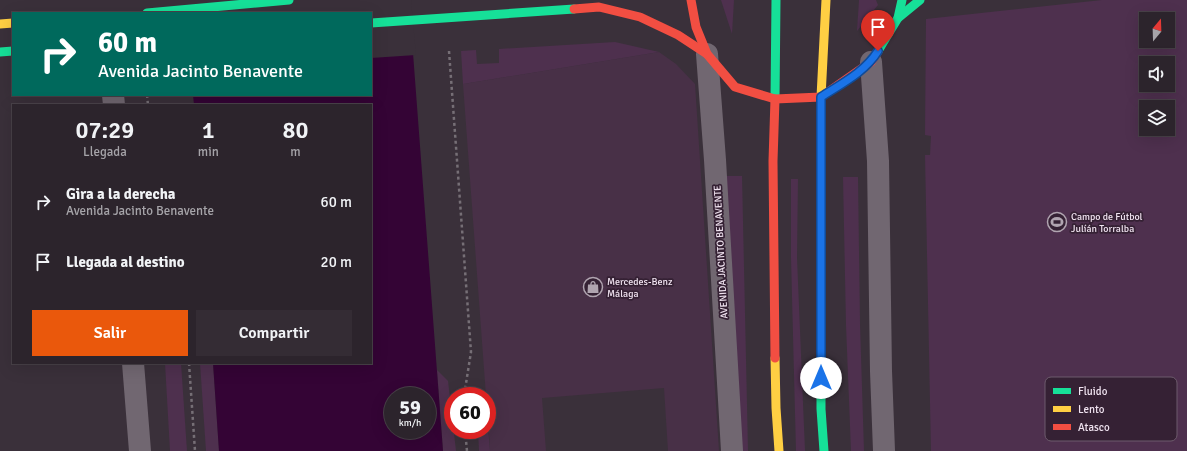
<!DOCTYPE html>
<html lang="es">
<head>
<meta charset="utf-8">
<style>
  :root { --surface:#2c242c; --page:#342c34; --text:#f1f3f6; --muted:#a6a4a9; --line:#484148; --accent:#ea580c }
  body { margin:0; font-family:Signika,sans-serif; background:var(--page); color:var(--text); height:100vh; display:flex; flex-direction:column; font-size:15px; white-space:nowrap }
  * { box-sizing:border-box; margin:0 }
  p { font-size:13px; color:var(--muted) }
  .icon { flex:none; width:22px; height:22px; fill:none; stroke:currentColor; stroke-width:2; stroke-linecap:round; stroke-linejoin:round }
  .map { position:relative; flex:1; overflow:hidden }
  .side { position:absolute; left:12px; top:104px; width:360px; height:260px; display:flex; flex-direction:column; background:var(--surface); border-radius:0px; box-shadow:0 4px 16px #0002,0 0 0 1px var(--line) }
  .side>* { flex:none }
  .top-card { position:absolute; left:12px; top:12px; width:360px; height:84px; border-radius:0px; box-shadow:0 4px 16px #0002,0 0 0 1px var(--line); background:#00695c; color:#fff; overflow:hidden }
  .needle { width:26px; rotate:19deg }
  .controls { position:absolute; left:1139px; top:12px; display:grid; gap:8px }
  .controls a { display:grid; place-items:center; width:36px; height:36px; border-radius:0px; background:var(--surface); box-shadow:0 4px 16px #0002,0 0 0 1px var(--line); font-size:20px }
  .speed { position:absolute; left:384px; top:387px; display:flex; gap:8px; font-size:20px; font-weight:700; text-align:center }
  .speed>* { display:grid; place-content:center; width:52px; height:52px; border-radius:50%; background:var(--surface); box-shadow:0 4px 16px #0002,0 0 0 1px var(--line); line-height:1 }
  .speed small { font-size:10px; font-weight:400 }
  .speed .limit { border:6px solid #d22; background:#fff; color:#111 }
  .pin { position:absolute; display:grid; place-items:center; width:34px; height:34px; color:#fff; margin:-41px -17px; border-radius:50% 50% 50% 0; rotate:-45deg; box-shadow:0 0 4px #0007 }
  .pin .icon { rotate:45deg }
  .me { position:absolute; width:44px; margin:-22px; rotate:0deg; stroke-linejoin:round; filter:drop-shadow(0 0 3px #0008) }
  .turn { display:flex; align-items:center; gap:14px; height:84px; padding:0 20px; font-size:18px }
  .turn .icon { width:52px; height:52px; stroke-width:2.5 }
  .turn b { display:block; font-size:28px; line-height:34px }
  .eta { display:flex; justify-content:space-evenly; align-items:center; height:68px; text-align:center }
  .eta b { font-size:24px; font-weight:600; line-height:28px }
  .button { display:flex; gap:8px; margin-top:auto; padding:8px 20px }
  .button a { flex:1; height:46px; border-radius:0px; background:var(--accent); color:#fff; font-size:16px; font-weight:600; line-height:46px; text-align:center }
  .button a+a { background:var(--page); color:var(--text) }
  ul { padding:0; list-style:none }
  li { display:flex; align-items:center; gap:12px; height:60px; padding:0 20px }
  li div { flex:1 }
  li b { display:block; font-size:15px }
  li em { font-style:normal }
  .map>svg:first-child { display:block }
  .built { fill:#483047 }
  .green { fill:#4e304e; fill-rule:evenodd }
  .water { fill:#340435; fill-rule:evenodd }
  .pier { fill:#3a303a }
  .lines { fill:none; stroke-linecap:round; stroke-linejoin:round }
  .path { stroke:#766f76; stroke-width:2.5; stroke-dasharray:3 3; stroke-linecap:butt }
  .street { stroke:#716771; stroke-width:22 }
  .fast { stroke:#16e098; stroke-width:9 }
  .slow { stroke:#ffcf43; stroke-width:9 }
  .jam { stroke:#f24e42; stroke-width:9 }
  .route-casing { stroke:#114b97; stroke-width:10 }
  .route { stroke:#1a73e8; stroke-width:7 }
  .labels { text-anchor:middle; stroke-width:3.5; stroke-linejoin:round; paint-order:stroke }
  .poi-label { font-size:10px; fill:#f0e3f0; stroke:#352134; text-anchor:start }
  .street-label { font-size:10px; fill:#f0e3f0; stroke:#352134 }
  .key { fill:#352134; stroke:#6d5b6c; stroke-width:1 }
  .key-label { font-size:11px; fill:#f0e3f0 }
</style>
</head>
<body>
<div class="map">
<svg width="1187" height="451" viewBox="0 0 1187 451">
  <rect width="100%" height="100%" fill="#3a303a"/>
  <path class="built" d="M659,52L676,64L695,84L719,451H668L664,388L542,398L546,451H490L487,396H486L463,84Z"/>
  <g class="green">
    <path d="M721,0H734L732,34Z"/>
    <path d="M859,0H876L878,5L857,31Z"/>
    <path d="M1102,0H1187V451H931L925,155H930L931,136L925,135L926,19ZM1146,19H1168V41H1146ZM1146,63H1168V85H1146ZM1146,107H1168V129H1146Z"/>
    <path d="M615,42L659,52L463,84L461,51L476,50L477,64L499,63V49Z"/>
    <path d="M724,176H742L748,451H740Z"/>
    <path d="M843,177H858L860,324L864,451H851L846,325Z"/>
    <path d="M791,179H798L797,258L805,451H796L791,258Z"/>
    <path d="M165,363H181L187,451H170Z"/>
    <path d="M200,363H213L219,451H206Z"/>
    <path d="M437,370L448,381L456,451H443Z"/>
    <path d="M487,415L490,451H479L478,430H487Z"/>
  </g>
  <path class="water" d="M409,0L443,451H219L213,363H371V105H194L193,95H371V13ZM393,396H427V430H393Z"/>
  <path class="pier" d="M186,0H411L416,55L371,58V13H186Z"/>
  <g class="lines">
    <g class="path">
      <path d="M449,51L471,352L464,396"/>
      <path d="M147,95L148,105"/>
      <path d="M189,363L195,451"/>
      <path d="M465,430L467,451"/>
    </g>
    <g class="street">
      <path d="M707,54L715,160L732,451"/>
      <path d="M871,62L878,161L881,371L884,451"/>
      <path d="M113,95L114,105"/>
      <path d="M133,363L140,451"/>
    </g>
    <g class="fast">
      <path d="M147,13L289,0"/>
      <path d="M898,18L920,0"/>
      <path d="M371,23L574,9"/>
      <path d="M878,51L898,18L902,0"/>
      <path d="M0,52L13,51"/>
      <path d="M821,97V409L824,451"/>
      <path d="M775,99L776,0"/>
    </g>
    <g class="slow">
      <path d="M0,24L13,23"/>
      <path d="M821,97L826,0"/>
      <path d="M775,358L776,408L779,451"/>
    </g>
    <g class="jam">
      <path d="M691,0L696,27L707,54L735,87L775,99L821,97L871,62L878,51"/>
      <path d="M574,9L599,7L640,17L678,35L707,54"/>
      <path d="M775,99L773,161L775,358"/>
    </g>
  </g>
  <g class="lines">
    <g class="route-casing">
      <path id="route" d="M821,378V97C841,84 865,72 878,51"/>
    </g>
    <use href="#route" class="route"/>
  </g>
  <defs>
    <g id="stadium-ring" transform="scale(1)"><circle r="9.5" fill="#352134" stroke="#b0a4b0" stroke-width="1.5"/><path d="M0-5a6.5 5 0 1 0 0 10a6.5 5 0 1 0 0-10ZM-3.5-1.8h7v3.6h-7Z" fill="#b0a4b0"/></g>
    <g id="shop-ring" transform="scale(1)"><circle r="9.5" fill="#352134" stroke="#b0a4b0" stroke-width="1.5"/><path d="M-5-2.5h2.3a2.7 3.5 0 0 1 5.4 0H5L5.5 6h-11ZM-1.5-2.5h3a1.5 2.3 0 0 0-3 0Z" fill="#b0a4b0"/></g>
  </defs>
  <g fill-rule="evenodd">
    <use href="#stadium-ring" x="1057" y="222"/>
    <use href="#shop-ring" x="593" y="287"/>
  </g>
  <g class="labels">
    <g class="poi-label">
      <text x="1071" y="220">Campo de Fútbol<tspan x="1071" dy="12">Julíán Torralba</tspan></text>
      <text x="607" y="285">Mercedes-Benz<tspan x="607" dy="12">Málaga</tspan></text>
    </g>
    <g class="street-label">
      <text transform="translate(720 252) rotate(-93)" y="4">AVENIDA JACINTO BENAVENTE</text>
    </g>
  </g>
  <rect x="1045" y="377" width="132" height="64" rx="6" class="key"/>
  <rect x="1053" y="388" width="18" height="6" fill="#16e098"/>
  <rect x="1053" y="406" width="18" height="6" fill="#ffcf43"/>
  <rect x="1053" y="424" width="18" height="6" fill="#f24e42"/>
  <g class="key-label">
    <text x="1078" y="395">Fluido</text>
    <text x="1078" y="413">Lento</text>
    <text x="1078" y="431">Atasco</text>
  </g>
</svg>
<div class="controls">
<a><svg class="needle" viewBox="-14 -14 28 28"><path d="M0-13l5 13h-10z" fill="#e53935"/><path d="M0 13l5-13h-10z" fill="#a6a4a9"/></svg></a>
<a><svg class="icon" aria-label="sound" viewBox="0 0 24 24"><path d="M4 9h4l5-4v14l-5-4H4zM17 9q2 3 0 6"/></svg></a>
<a><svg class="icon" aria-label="layers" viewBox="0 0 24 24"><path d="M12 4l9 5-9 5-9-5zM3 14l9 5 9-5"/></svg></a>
</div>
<div class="speed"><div>59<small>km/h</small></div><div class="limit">60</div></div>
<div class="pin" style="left:878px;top:51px;background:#d93025"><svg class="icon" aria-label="arrive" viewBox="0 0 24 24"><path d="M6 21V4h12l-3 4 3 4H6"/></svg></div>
<svg class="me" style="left:821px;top:378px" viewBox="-20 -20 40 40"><circle r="19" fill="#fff"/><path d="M0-13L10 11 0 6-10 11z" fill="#1a73e8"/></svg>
<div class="top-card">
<div class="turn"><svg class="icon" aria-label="right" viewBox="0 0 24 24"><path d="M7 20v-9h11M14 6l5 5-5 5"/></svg><div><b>60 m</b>Avenida Jacinto Benavente</div></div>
</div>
<section class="side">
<div class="eta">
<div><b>07:29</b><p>Llegada</p></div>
<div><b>1</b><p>min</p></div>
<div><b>80</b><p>m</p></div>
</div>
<ul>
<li><svg class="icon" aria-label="right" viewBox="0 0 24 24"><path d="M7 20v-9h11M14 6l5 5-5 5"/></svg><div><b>Gira a la derecha</b><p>Avenida Jacinto Benavente</p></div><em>60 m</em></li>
<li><svg class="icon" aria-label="arrive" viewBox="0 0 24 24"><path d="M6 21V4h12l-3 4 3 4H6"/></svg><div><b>Llegada al destino</b></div><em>20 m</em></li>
</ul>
<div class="button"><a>Salir</a><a>Compartir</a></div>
</section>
</div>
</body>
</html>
